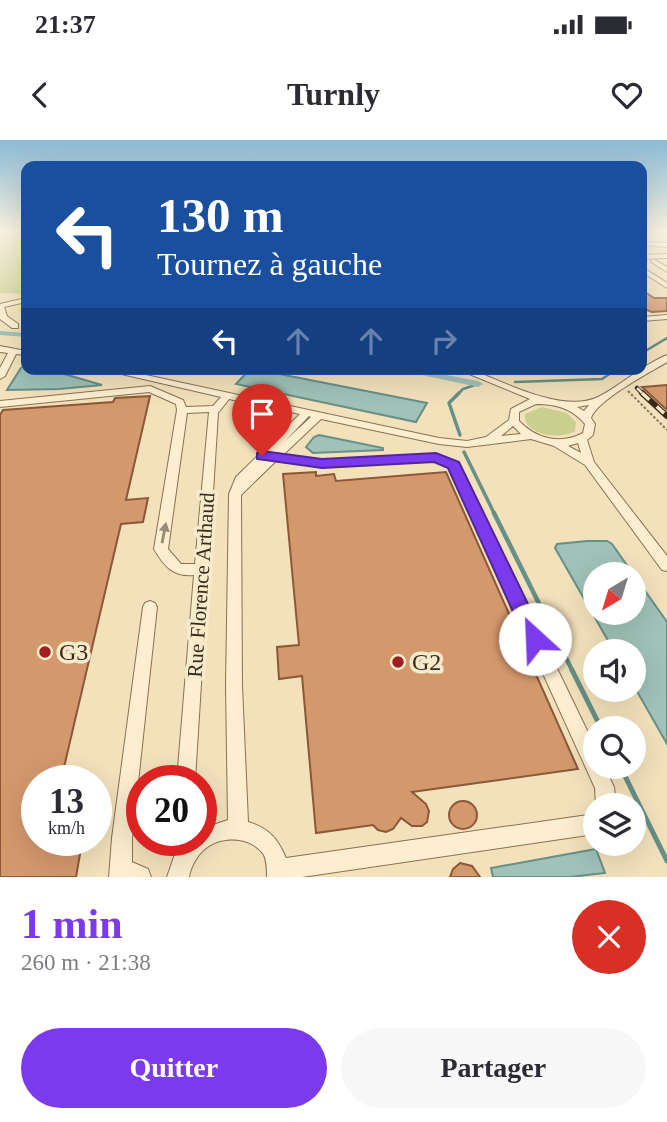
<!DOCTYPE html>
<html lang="fr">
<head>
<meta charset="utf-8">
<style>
  :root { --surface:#fff; --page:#f7f7f7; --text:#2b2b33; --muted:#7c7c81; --accent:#7c3aed }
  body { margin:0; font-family:Georgia,serif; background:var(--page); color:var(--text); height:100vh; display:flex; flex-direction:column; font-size:26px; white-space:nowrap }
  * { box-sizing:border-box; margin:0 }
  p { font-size:23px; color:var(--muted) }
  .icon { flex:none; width:38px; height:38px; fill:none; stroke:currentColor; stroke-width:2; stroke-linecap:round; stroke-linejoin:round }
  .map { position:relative; height:737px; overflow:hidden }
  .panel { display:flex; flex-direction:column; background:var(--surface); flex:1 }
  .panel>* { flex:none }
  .hud { position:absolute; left:21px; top:21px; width:626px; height:214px; border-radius:14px; box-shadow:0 7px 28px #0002; background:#1a4fa0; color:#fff; overflow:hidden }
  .needle { width:46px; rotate:218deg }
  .tools { position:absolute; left:583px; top:422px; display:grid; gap:14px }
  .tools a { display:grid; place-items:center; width:63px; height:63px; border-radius:50%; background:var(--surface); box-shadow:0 7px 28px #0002; font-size:35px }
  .speed { position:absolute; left:21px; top:625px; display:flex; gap:14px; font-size:35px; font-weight:700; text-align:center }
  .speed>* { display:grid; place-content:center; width:91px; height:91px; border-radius:50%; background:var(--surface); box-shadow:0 7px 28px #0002; line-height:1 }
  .speed small { font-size:18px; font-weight:400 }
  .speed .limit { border:10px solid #d22; background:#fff; color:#111 }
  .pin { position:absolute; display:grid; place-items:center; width:60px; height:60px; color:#fff; margin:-72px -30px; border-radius:50% 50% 50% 0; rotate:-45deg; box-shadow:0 0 7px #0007 }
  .pin .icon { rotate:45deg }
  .me { position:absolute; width:77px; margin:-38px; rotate:335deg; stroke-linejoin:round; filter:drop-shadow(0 0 5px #0008) }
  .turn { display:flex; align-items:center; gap:24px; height:147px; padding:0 21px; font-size:32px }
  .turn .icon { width:91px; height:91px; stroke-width:2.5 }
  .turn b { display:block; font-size:49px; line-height:60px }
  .lanes { display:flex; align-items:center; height:66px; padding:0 21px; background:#0003; justify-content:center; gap:35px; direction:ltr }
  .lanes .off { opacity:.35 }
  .round { display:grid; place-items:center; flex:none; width:74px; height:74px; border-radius:37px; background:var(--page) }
  .summary { display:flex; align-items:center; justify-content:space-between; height:119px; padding:0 21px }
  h1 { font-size:42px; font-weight:700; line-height:52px; color:var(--accent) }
  .button { display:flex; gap:14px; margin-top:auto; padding:14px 21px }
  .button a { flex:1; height:80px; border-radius:42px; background:var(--accent); color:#fff; font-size:28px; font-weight:700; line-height:80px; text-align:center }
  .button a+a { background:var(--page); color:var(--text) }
  .status { display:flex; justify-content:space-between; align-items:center; height:49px; padding:0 35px; background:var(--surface); direction:ltr }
  .status svg { height:19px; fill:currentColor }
  header { display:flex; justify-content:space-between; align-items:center; height:91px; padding:0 21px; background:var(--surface); font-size:32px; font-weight:700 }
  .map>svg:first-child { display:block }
  .green { fill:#c9d08f }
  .water { fill:#a0c2b8; stroke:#679086; stroke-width:2; fill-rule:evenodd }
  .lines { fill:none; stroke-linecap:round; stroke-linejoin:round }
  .stream-far3 { stroke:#679086; stroke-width:2.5 }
  .stream-far2 { stroke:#679086; stroke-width:3.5 }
  .stream-far1 { stroke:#679086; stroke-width:4.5 }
  .stream { stroke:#679086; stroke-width:5 }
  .canal { fill:#a0c2b8; fill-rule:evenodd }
  .building { fill:#d4986d; stroke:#8c5837; stroke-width:2 }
  .minor-casing { stroke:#8a7153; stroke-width:2 }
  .path { stroke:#8a7153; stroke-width:2; stroke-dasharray:2.5 2; stroke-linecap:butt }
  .minor { fill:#fceecf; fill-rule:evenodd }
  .rail-far1-casing { stroke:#38281a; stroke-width:4.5 }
  .rail-casing { stroke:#38281a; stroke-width:6 }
  .rail-far1 { stroke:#f8ebcb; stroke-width:2.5; stroke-dasharray:7; stroke-linecap:butt }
  .rail { stroke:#f8ebcb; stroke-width:3.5; stroke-dasharray:10; stroke-linecap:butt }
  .oneway { fill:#9a8b74 }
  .route { fill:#7c3aed; stroke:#51269a; stroke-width:2 }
  .poi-dot { fill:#9f1e1f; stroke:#f8ebcb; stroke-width:2.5 }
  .labels { text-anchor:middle; stroke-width:7; stroke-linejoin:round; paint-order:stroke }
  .street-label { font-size:21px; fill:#38281a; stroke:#f8ebcb }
  .near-poi-label { font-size:24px; fill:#38281a; stroke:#f8ebcb; text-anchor:start }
</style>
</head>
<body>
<div class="status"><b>21:37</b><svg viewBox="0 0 49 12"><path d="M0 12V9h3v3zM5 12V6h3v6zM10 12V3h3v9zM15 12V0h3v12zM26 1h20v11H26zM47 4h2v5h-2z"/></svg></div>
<header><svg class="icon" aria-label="back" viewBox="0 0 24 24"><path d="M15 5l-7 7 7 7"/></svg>Turnly<svg class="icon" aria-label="heart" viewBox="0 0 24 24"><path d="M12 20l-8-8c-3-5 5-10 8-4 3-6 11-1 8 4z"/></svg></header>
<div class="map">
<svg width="667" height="737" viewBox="0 0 667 737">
  <rect width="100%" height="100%" fill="#f2e1bb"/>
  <g class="green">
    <path d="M0,92H26V154L0,153Z"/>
    <path d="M542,267L567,273L576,282L575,291C561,300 523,296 525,274Z"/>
  </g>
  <g class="water">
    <path d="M26,225V229H47L102,245L59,249L7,250L21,228Z"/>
    <path d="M250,229H254L427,263L416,282L236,244Z"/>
    <path d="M319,295L383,308V310L313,313L306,307L314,297Z"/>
    <path d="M587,401H607L612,404L667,482V604L634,546V511H614L555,408L557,404ZM634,434V472H595V434Z"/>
    <path d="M596,709L605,733L570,737H493L491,728Z"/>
  </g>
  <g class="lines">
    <g class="stream-far3">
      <path d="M642,213L667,198"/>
      <path d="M515,242L602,239L617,229"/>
      <path d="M457,255L463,249L478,244"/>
    </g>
    <g class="stream-far2">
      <path d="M459,253L449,263L460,295"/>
      <path d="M464,312L495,375"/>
    </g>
    <path class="stream-far1" d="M494,373L573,532"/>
    <g class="stream">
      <path d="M572,530L601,588"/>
      <path d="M620,626L667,721"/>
    </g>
    <g class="canal">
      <path d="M0,191L26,193V197L0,195Z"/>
      <path d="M394,229H414L478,241L483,244L478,247Z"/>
    </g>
  </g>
  <g class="building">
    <path d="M642,150L654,158H667V171L652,172L642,168Z"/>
    <path d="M667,245V270L642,247Z"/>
    <path d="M150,256L126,360L148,358L143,382L121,384L61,640H37V700H47L45,708L82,703L76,737H0V275L3,270L113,262L115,258Z"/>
    <path d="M316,332V336L334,334L336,341L446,332L578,629L412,652L426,664L429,671L427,682L422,686H412L401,678L393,689L386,692L378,690L373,685L316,693L302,536L279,539L277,507L299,505L283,334Z"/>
    <circle cx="463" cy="675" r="14"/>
    <path d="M460,723L472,726L480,737H450L453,729Z"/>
  </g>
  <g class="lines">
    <g class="minor-casing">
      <g id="minor">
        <path d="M646,102L667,103V107L644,105Z"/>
        <path d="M667,114V118L642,119V115Z"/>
        <path d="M653,119L667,127V132L651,122Z"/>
        <path d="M642,127L667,143V148L642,132Z"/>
        <path d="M26,158V162L4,167L7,176L18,184V188H12L0,179V164Z"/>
        <path d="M667,175V179L642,181V177Z"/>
        <path d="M0,206L26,211V215L16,214L5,236L0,239V228L8,213L0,212Z"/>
        <path d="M667,215V222C649,233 597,260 591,278L595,284L593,295L587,300L594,322L667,416V431L662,430L585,325L554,306L531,299L467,307L439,304L321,279L283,315L322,321L436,315L458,323L595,607V626H604L614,647L616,665H596L595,648L449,327L435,321L322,327L276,321L241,355L242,546L248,682C269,688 278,699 286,718L595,674V694L302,737H267C267,730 267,722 264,715C253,698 226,695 209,706C199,712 191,725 189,737H167L175,714L187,700H201V689L228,680L226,546L229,354L236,337L300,274L229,259L218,273L195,640H177L194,435C173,437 164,426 154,409L177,270L176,264L149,252L0,267V261L150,246L183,260L186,267L213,266L221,257L100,229H118L439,298L467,301L486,297L509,280L511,269L530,259L457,229H470C504,242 563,274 598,257C622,245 642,225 667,215ZM536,264C555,264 572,268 585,284L583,293C561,305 536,299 519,281V272ZM589,265L584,271L577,267ZM209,272L195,424H181L168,409L187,273ZM309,276L311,277L285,301ZM513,286L521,294L501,296ZM578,303L581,313L568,306Z"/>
        <path d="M150,461L155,463L157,467L132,698V722L148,729L151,737H109L112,698L143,467L145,463Z"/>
      </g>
    </g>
    <path class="path" d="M628,251L667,290"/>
    <use href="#minor" class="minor"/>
    <g class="rail-far1-casing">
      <path id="rail-far1" d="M637,248L644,255"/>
    </g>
    <g class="rail-casing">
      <path id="rail" d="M642,253L667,276"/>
    </g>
    <use href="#rail-far1" class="rail-far1"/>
    <use href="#rail" class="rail"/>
  </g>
  <defs><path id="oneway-solid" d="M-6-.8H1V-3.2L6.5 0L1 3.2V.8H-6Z" transform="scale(1.75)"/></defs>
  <use class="oneway" href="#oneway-solid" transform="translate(164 393) rotate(-79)"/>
  <linearGradient id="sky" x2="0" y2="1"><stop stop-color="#8bbad5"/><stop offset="0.47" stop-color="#f9f2e0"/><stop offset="1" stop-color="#f9f2e0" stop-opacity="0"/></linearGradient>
  <rect width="667" height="195" fill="url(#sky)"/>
  <path class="route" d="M262,311L322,319L436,313L459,322L545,499L542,505L535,507L528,505L448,328L434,322L322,328L257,319V313Z"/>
  <g class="poi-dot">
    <circle cx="45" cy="512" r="7"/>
    <circle cx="398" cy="522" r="7"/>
  </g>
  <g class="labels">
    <g class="street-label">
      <text transform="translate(201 445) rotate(-86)" y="7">Rue Florence Arthaud</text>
    </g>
    <g class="near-poi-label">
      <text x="59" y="520">G3</text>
      <text x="412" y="530">G2</text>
    </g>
  </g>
</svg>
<div class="tools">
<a><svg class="needle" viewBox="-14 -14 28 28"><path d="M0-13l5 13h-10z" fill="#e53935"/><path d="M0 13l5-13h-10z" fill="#7c7c81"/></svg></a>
<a><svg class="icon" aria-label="sound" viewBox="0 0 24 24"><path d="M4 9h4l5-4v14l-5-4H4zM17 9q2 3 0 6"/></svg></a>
<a><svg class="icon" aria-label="search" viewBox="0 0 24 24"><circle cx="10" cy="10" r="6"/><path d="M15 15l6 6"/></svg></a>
<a><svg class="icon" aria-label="layers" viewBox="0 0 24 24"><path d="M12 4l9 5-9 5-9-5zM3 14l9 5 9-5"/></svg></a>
</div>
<div class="speed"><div>13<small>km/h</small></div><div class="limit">20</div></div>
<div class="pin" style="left:262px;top:316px;background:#d93025"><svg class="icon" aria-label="arrive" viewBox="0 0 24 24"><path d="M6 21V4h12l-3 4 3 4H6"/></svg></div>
<svg class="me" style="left:535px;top:499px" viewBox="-20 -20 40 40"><circle r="19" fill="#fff"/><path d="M0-13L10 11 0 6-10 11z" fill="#7c3aed"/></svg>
<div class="hud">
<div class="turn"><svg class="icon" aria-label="left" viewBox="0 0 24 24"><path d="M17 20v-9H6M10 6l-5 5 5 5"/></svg><div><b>130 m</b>Tournez à gauche</div></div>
<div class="lanes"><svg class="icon" aria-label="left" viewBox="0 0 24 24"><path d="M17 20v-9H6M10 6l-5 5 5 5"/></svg><svg class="icon off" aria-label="ahead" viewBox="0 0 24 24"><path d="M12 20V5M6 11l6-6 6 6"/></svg><svg class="icon off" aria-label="ahead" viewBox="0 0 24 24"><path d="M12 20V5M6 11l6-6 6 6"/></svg><svg class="icon off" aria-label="right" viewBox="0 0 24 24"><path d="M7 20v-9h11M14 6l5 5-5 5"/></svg></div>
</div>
</div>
<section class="panel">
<div class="summary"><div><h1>1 min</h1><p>260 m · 21:38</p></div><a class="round" style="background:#d93025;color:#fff"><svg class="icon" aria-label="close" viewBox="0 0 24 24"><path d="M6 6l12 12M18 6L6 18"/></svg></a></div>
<div class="button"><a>Quitter</a><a>Partager</a></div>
</section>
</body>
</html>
